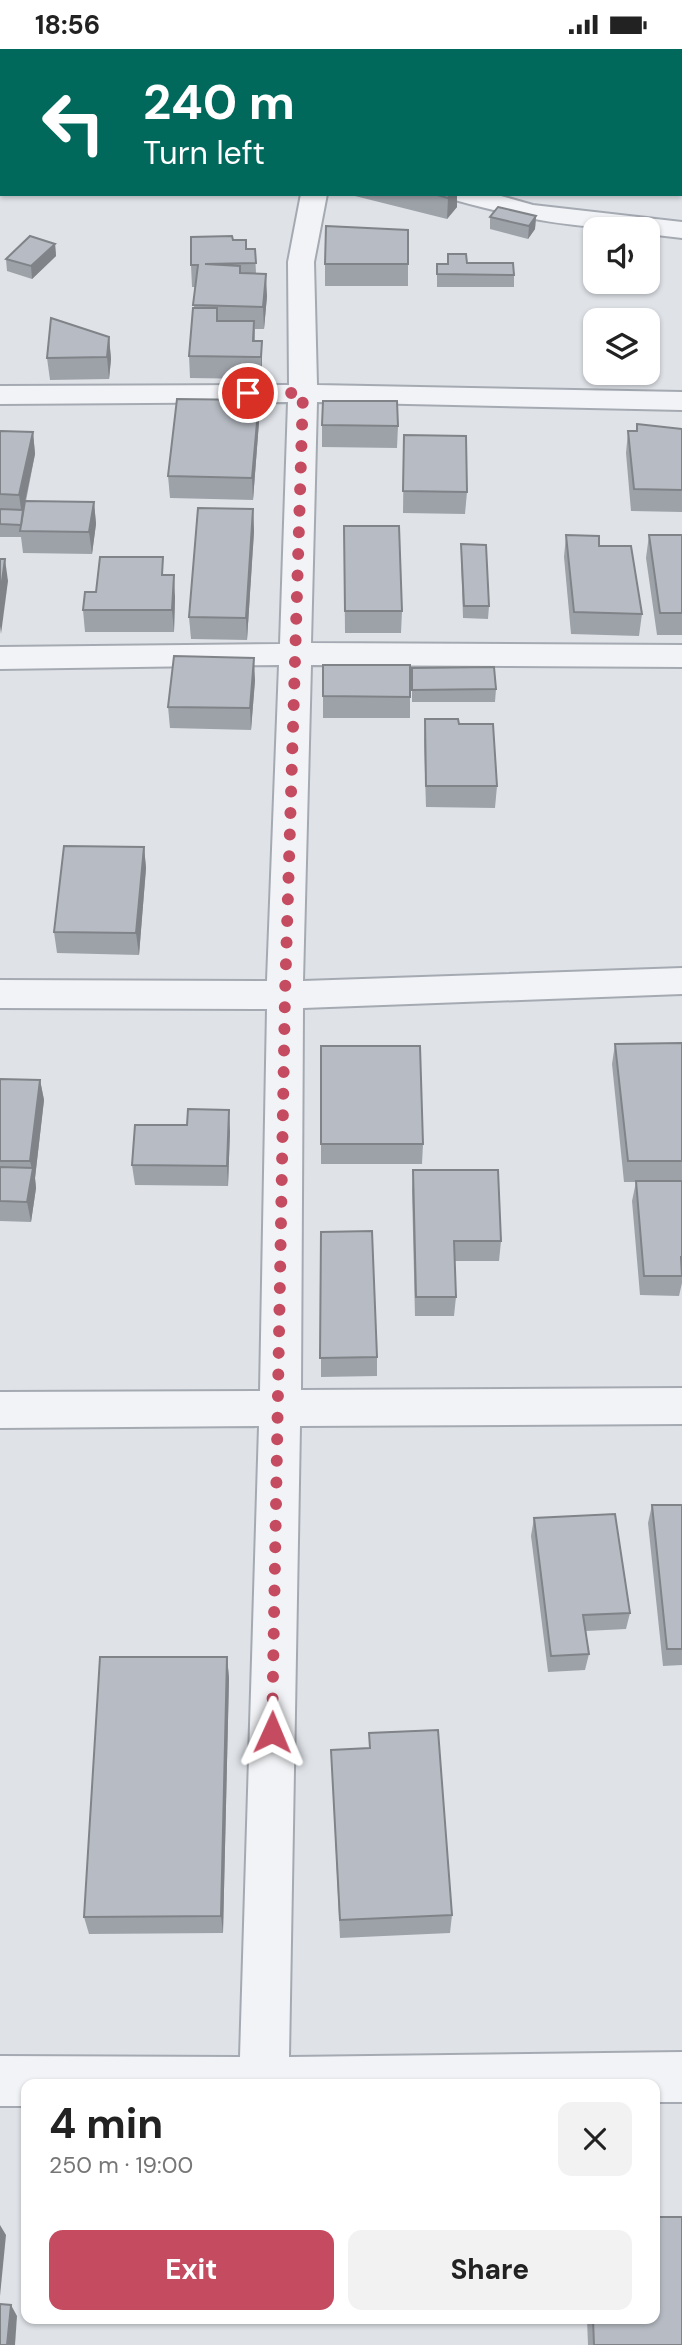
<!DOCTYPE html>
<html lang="en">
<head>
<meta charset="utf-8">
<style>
  :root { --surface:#fff; --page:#f2f2f2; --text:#222; --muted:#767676; --accent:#c54b60 }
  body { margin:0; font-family:"DM Sans",sans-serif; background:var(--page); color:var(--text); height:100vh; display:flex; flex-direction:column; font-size:26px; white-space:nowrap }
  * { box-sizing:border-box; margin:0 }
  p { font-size:23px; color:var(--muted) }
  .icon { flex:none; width:38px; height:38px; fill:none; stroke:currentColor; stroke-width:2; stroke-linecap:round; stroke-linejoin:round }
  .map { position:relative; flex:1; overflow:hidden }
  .panel { position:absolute; left:21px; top:2030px; width:639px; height:245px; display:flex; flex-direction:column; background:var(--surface); border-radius:14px; box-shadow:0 2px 5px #0004 }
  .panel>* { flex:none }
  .guide { position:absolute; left:0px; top:0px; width:682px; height:147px; box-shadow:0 2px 5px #0004; background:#00695c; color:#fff; overflow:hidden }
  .tools { position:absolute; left:583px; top:168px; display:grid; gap:14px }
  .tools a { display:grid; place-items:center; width:77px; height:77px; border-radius:14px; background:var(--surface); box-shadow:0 2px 5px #0004; font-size:35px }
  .pin { position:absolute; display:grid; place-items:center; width:60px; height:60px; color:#fff; margin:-30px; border:4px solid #fff; border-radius:50%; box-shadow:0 2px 7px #0007 }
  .me { position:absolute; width:77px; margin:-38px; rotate:1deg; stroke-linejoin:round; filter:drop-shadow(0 0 5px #0008) }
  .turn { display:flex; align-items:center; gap:24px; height:147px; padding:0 28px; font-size:32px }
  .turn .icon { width:91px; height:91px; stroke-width:2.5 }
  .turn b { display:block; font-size:49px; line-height:60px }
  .round { display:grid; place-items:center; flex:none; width:74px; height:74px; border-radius:14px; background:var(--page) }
  .head { display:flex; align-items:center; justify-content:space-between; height:119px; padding:0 28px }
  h1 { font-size:42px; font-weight:700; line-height:52px }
  .button { display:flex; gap:14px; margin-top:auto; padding:14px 28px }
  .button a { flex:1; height:80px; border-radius:14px; background:var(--accent); color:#fff; font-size:28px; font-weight:700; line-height:80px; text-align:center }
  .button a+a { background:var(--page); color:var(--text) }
  .status { display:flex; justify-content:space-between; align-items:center; height:49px; padding:0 35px; background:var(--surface); direction:ltr }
  .status svg { height:19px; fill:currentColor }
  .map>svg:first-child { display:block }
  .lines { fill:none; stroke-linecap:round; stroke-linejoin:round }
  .minor-casing { stroke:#a5aab2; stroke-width:4 }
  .minor { fill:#f2f3f6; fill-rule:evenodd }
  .wall { fill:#9da2a9 }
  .shaded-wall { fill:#808489 }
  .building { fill:#b7bcc4; stroke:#808489; stroke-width:2 }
  .route { stroke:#c54b60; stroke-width:12; stroke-dasharray:0 21.6 }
</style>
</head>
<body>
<div class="status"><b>18:56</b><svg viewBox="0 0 49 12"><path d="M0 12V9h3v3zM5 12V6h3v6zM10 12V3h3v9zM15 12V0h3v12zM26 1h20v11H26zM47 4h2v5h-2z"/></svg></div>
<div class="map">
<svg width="682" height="2296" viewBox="0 0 682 2296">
  <rect width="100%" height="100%" fill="#dfe3e8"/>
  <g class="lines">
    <g class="minor-casing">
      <g id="minor">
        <path d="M0,0H13L14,2H2V9Z"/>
        <path d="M37,0H62L36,2Z"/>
        <path d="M634,0H658L633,2Z"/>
        <path d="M301,145H327L314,213L317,336L682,343V361L317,353L311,594L682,596V618L311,616L303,932L682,919V945L303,959L301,1341L682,1339V1375L300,1377L289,2008L682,2003V2053H654V2035H26V2057H0V2007L240,2008L259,1377L0,1379V1343L260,1342L267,960L0,959V931L267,932L279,616L0,620V598L280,595L288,353L0,355V337L289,336L288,213Z"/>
        <path d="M451,145H494L533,156L682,173V189L648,185V180C575,180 524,170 455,151Z"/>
      </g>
    </g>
    <use href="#minor" class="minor"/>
  </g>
  <g class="wall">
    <path d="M75,0H197V2H76Z"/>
    <path d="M347,145H457V158L447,170Z"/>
    <path d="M536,167L535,180L528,190L490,180V168Z"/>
    <path d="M233,191L246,200H255L256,225L267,247L264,280H255V292H262V330L190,329L189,307L196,238H192L191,216Z"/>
    <path d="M55,195L56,207L32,230L7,222L6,210Z"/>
    <path d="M448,205L467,214L514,226V238H437V215H448Z"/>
    <rect x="325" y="215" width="83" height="22"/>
    <path d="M109,288L111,310L109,330L50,331L47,309Z"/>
    <path d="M259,351V373L253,451L170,449L168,427Z"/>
    <path d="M637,375L682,380V463L631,462L626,404L628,382H636Z"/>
    <path d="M322,376L398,377L397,399L322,398Z"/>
    <path d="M0,382L33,383L35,405L26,452L94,453L96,475L92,505L23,504L21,488H0Z"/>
    <path d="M404,386L467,443L465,465L403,464Z"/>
    <path d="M253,460L254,482L247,591L191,590L189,568Z"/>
    <path d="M344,477L402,562L401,584H345Z"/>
    <path d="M566,486L599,497L642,565L639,587L571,585L564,508Z"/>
    <path d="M649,486H682V586H657L646,509Z"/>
    <path d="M461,495L489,557L488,570L463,569L461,508Z"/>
    <path d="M164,526L175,548L174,583H85L83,561L96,543Z"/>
    <path d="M323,616L410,648V669H323Z"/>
    <path d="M412,619L496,640L495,653H412Z"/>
    <path d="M255,631L251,681L170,679L168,658Z"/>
    <path d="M425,670L459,675L497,737L495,759L426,758L424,692Z"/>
    <path d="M144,798L146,819L139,906L57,904L54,883Z"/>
    <path d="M682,994V1234L679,1247L640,1246L632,1152L636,1133H624L612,1015L615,995Z"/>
    <path d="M321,997L423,1095L422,1115H321Z"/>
    <path d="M0,1030L40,1031L44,1051L35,1129L36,1139L31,1173L0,1172Z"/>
    <path d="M230,1082L228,1137L135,1136L132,1116Z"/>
    <path d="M413,1121L501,1192L499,1212H455L456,1248L454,1267H415L412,1142Z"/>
    <path d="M321,1183L377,1308V1327L321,1328Z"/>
    <path d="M652,1456H682V1616L663,1617L648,1474Z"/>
    <path d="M534,1469L630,1564L626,1580L586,1582L589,1605L585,1621L548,1623L531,1487Z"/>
    <path d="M227,1608L229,1629L223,1884L89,1885L84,1868Z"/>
    <path d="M369,1684L452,1866L450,1884L340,1889L331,1701L369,1699Z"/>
    <path d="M587,2270H654L682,2296H588Z"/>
  </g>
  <g class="shaded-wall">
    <path d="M181,0H197V2H179Z"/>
    <path d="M450,145H457V158L447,170L448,149Z"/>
    <path d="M536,167L535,180L528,190L529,177Z"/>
    <path d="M55,195L56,207L32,230L31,217Z"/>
    <path d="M266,225L267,247L264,280L263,258Z"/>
    <path d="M109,288L111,310L109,330L107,308Z"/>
    <path d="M262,292V330L261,308Z"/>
    <path d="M259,351V373L253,451L252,429Z"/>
    <path d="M33,383L35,405L22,467L19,446Z"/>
    <path d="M94,453L96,475L92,505L89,483Z"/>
    <path d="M253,460L254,482L247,591L246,569Z"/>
    <path d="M5,510L8,532L1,585L0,577V547Z"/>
    <path d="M174,526L175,548L174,583L172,561Z"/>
    <path d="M254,609L255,631L251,681L250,659Z"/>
    <path d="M144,798L146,819L139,906L136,884Z"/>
    <path d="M40,1031L44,1051L35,1129L36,1139L31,1173L27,1153L32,1121L30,1112Z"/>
    <path d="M229,1061L230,1082L228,1137L227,1117Z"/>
    <path d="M227,1608L229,1629L223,1884L221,1867Z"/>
    <path d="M0,2176L6,2186L0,2247Z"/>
    <path d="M11,2256L17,2267L15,2296H7Z"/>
  </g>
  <g class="building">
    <path d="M147,0H181L179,2H154Z"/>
    <path d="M655,0H682V5L681,7V2H654Z"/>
    <rect x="681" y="88" width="1" height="13"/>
    <path d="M434,145H450L448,149Z"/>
    <path d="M498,158L536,167L529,177L490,168Z"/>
    <path d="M326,177L408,181V215H325Z"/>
    <path d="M30,187L55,195L31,217L6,210Z"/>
    <path d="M232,187L233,191H246V200H255L256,214L205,215L240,217V224L266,225L263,258L193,256L198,216H191V188Z"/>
    <path d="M448,205H466L467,214H513L514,226L437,225V215H448Z"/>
    <path d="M193,259H217V272H254L253,292H262L261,308L189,307Z"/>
    <path d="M51,269L109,288L107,308L47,309Z"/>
    <path d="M177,350L259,351L252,429L168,427Z"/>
    <path d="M323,352H397L398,377L322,376Z"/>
    <path d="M637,375L682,380V441L634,440L628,382H637Z"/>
    <path d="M0,382L33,383L19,446L0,445Z"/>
    <path d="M404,386L466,387L467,443L403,442Z"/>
    <path d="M25,452L94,453L89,483L20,482Z"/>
    <path d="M198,459L253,460L246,569L189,568Z"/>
    <path d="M0,460L23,461L21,476L0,475Z"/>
    <path d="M344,477H399L402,562H345Z"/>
    <path d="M566,486L599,487V497H631L642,565L574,563Z"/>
    <path d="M649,486H682V564H660Z"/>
    <path d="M461,495L486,496L489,557H464Z"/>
    <path d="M100,508H163L162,526H174L172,561H83L85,543H96Z"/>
    <path d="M0,510H5L0,547Z"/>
    <path d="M174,607L254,609L250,659L168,658Z"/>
    <path d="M323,616H410V648L323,647Z"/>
    <path d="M494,618L496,640L412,641V619Z"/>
    <path d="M425,670H458L459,675H493L497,737H426Z"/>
    <path d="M64,797L144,798L136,884L54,883Z"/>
    <path d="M682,994V1112H628L615,995Z"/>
    <path d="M321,997H420L423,1095H321Z"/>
    <path d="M0,1030L40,1031L30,1112H0Z"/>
    <path d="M188,1060L229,1061L227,1117L132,1116L135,1076H187Z"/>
    <path d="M0,1118L33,1119L27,1153L0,1152Z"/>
    <path d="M413,1121H498L501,1192H454L456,1248H416Z"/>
    <path d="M636,1132H682V1208H681L682,1227H644Z"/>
    <path d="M372,1182L377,1308L320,1309L321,1183Z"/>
    <path d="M652,1456H682V1600H667Z"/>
    <path d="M615,1465L630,1564L583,1566L589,1605L551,1607L534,1469Z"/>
    <path d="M100,1608H227L221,1867L84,1868Z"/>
    <path d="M438,1681L452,1866L340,1871L331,1701L370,1699L369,1684Z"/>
    <path d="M654,2168H682V2296H594L593,2270H654Z"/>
    <path d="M0,2255L11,2256L7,2296H0Z"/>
  </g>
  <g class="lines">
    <path class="route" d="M248,344H303L285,946L272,1683"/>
  </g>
</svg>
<div class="tools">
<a><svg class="icon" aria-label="sound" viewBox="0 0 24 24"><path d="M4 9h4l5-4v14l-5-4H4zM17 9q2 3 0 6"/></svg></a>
<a><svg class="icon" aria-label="layers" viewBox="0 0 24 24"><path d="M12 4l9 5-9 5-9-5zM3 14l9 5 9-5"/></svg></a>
</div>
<div class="pin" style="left:248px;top:344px;background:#d93025"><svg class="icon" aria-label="arrive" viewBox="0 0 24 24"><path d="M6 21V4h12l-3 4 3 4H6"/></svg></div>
<svg class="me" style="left:272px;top:1683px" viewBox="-20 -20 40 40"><path d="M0-17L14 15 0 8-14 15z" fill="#c54b60" stroke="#fff" stroke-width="4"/></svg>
<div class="guide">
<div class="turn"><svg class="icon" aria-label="left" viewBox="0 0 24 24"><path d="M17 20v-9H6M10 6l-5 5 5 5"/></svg><div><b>240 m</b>Turn left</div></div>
</div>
<section class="panel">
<div class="head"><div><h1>4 min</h1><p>250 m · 19:00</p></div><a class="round"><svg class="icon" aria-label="close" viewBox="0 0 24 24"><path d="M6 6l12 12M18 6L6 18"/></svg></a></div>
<div class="button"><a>Exit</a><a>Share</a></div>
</section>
</div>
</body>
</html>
